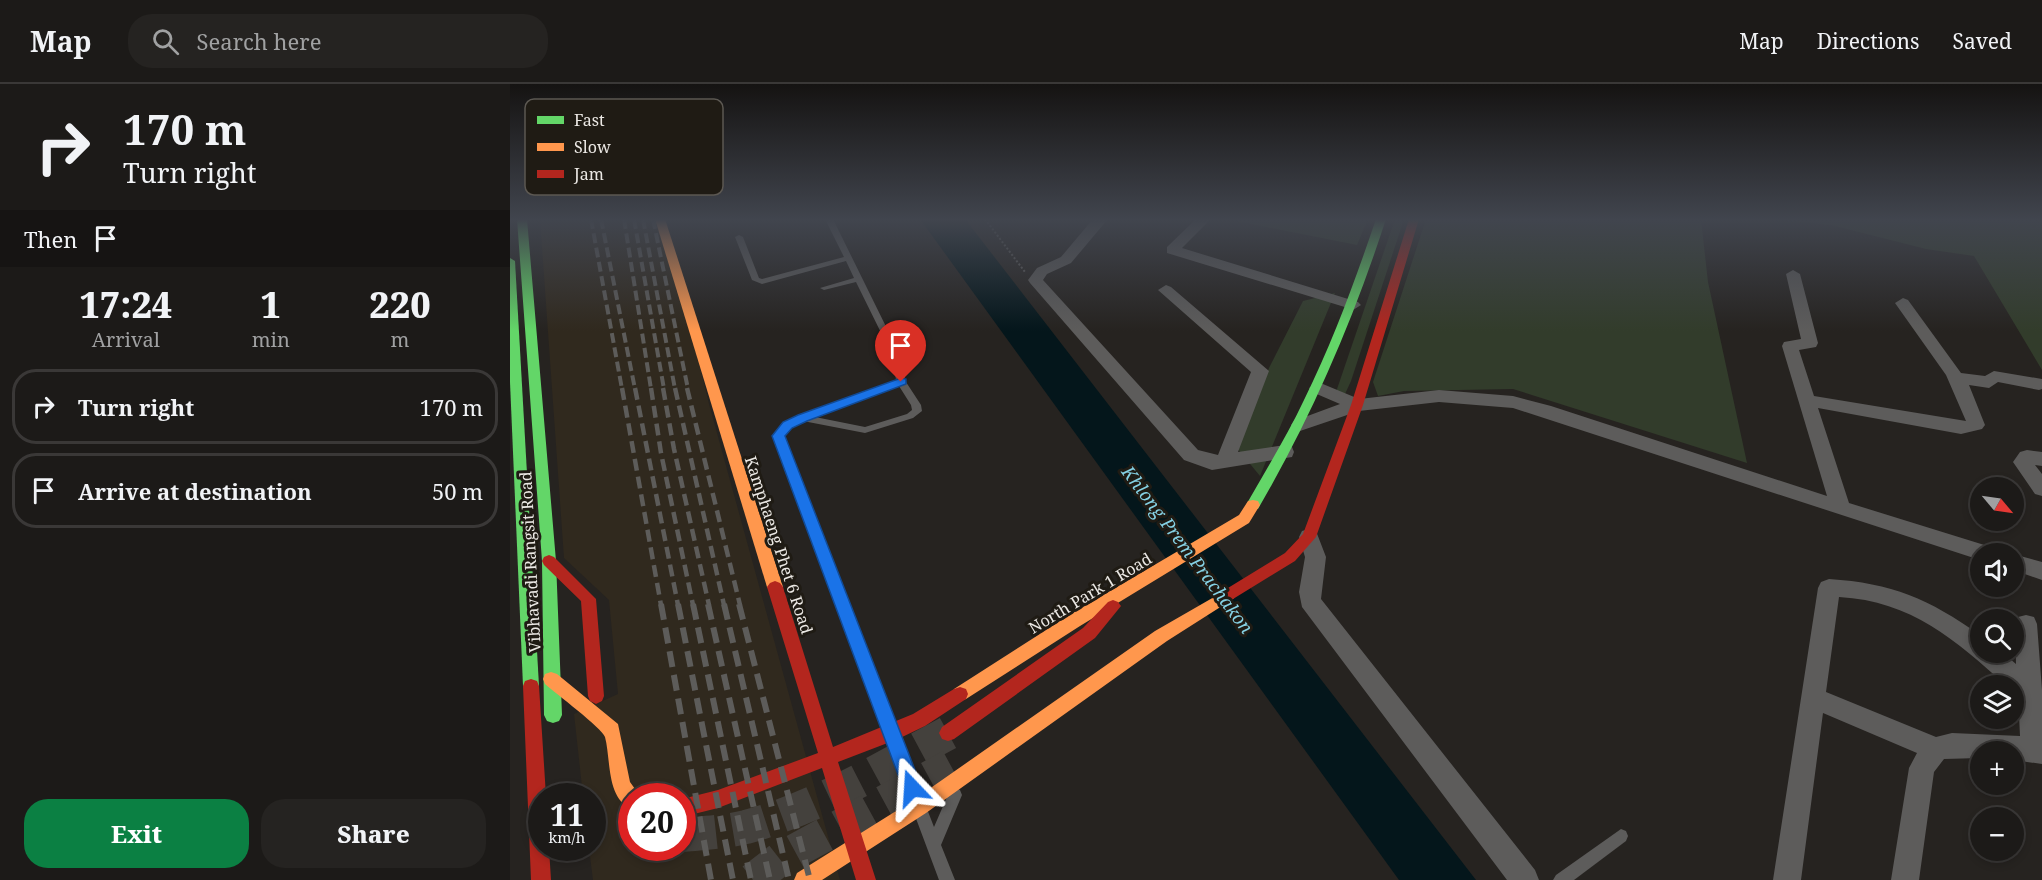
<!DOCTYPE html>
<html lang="en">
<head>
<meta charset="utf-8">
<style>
  :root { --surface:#1c1a18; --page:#252321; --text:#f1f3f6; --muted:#a0a1a2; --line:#3a3837; --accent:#0b8043 }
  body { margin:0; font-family:"Noto Serif",serif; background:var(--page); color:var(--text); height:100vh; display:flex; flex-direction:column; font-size:22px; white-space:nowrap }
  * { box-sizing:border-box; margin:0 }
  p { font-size:20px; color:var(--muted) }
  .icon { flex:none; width:33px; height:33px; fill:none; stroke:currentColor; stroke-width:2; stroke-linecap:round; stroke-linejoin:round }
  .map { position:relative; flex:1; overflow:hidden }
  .drawer { display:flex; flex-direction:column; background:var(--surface); width:510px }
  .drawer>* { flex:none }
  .top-card { background:#1c1a18; color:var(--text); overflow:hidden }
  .needle { width:39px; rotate:119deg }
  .buttons { position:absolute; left:1460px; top:393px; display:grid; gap:12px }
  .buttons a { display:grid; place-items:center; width:54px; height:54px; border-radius:50%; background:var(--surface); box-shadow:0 3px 9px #0003,0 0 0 2px var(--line); font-size:30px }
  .speed { position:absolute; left:18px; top:699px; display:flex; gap:12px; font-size:30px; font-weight:700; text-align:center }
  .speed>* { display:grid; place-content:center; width:78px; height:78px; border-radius:50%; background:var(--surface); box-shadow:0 3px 9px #0003,0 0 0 2px var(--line); line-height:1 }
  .speed small { font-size:15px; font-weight:400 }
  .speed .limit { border:9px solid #d22; background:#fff; color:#111 }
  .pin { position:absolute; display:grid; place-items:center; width:51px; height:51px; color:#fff; margin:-62px -26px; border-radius:50% 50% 50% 0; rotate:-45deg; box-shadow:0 0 6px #0007 }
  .pin .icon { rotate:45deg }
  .me { position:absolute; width:66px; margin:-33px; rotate:340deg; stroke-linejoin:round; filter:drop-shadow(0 0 4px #0008) }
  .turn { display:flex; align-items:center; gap:21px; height:126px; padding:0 24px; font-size:27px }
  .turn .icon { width:78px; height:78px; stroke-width:2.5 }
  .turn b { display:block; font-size:42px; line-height:51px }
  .then { display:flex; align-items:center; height:57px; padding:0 24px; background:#0003; gap:12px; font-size:22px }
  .eta { display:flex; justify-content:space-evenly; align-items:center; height:102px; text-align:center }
  .eta b { font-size:36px; font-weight:800; line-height:42px }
  .primary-button { display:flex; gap:12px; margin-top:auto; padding:12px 24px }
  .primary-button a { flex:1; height:69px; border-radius:24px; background:var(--accent); color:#fff; font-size:24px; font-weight:800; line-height:69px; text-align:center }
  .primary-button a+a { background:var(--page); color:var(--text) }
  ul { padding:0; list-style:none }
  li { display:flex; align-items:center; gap:18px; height:75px; margin:0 12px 9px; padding:0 12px; border:3px solid var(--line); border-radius:24px }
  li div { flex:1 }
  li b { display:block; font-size:22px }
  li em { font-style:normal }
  header { display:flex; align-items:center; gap:36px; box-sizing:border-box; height:84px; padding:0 30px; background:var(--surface); border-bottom:2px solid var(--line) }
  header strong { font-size:28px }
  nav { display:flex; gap:33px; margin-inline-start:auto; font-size:21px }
  .search { width:420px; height:54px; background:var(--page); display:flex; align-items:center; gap:15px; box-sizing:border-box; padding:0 21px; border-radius:24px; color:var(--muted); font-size:22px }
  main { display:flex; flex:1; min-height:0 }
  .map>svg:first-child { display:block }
  .built { fill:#30291e; fill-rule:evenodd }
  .green { fill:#323c2b }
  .water { fill:#04161b }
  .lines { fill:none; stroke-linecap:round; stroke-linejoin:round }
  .secondary-tunnel { stroke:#44413d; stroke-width:34; stroke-dasharray:34 17; stroke-linecap:butt }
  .path { stroke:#5f5e5c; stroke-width:2; stroke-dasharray:2 2; stroke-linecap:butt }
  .lane { fill:#5d5c5b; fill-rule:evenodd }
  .street { fill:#5d5c5b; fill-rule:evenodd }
  .fast { fill:#63d668; fill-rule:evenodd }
  .slow { fill:#ff974d; fill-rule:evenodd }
  .jam { fill:#b3261e; fill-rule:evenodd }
  .rail-far2 { stroke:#5d5c5a; stroke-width:4; stroke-dasharray:10 4.5; stroke-linecap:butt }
  .rail-far1 { stroke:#5d5c5a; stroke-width:4.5; stroke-dasharray:12 6; stroke-linecap:butt }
  .rail { stroke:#5d5c5a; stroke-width:6; stroke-dasharray:16 8; stroke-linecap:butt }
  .route { fill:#1a73e8; stroke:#114b97; stroke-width:1.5 }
  .labels { text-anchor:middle; stroke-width:6; stroke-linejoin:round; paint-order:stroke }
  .street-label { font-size:16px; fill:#ebe8e4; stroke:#1f1b14 }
  .water-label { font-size:18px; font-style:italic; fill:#85d1e4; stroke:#1f1b14 }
  .key { fill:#1f1b14; stroke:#5c5852; stroke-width:1.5 }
  .key-label { font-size:16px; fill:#ebe8e4 }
</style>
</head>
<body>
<header>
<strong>Map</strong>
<div class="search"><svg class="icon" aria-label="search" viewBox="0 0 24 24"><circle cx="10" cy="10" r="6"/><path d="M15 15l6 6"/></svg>Search here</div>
<nav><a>Map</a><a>Directions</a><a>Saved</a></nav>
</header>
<main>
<section class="drawer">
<div class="top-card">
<div class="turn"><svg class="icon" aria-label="right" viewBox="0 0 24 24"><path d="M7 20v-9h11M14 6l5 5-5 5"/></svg><div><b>170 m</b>Turn right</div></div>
<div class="then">Then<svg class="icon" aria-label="arrive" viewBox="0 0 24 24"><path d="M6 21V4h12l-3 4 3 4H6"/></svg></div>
</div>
<div class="eta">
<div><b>17:24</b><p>Arrival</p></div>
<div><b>1</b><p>min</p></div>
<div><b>220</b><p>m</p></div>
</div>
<ul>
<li><svg class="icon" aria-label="right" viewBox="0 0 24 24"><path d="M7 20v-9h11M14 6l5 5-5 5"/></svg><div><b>Turn right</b></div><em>170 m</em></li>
<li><svg class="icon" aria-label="arrive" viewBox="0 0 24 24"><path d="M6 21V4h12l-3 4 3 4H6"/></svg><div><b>Arrive at destination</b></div><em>50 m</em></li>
</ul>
<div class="primary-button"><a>Exit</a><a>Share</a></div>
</section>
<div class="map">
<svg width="1532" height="796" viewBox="0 0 1532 796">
  <rect width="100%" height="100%" fill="#262320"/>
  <path class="built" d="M30,135H154L199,320L330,796H83L79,764H82V712H73L64,630L108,610L99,516L54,474ZM122,712H172V764H122Z"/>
  <g class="green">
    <path d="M716,135H858L847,161Z"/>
    <path d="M885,135H894L841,297L835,310L826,308Z"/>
    <path d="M916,135H1191L1198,198L1237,379L1003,305L894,307L868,312L863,298Z"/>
    <path d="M1261,135H1532V286L1464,172L1416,165L1321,141Z"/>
    <path d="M825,209L750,392L727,364L759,284L793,217Z"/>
  </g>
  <path class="water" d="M410,135H455L966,796H889Z"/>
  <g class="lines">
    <g class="secondary-tunnel">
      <path d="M172,751C194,749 215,748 236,743C307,724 374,683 438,649"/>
      <path d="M243,796L270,775L441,682"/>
    </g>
    <path class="path" d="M475,135L515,188"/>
    <g class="lane">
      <path d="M315,135H323L390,271L396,298L411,321L412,327L403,334L355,349L293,337L280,343L273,352L424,743L440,706L445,704L450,706L452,711L431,761L445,796H429L263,352L274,339L289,332L386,296L382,271L346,198L314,206L310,204L344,194L336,177L252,200L242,196L225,153L229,151L233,153L249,194L252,195L334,173ZM389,302L401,321L402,326L397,330L355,343L305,333Z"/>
      <path d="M1111,745L1116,747L1118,752L1116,757L1064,796H1043L1046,791Z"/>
    </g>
    <g class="street">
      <path d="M583,135H598L561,179L537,190L533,196L688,366L708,371L741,288L648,206L656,201L661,203L759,287L728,368L775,361L782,363L784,368L782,373L702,386L674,376L520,199L518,196L527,184L551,173Z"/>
      <path d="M686,135H701L672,164L848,218L851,221L843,226L838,224L657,169V163Z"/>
      <path d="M1283,186L1290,190L1308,259L1306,263L1289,266L1304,312L1456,337L1436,291L1385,219L1393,214L1398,216L1451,289L1475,292L1484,287L1532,295V305L1529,306L1488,298L1479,304L1459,301L1475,341L1472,345L1451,350L1308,324L1339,419L1484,464L1487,470H1470V476L1003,324L929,318L849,327L790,347L784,345L781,341L784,337L830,320L802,308L799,304L808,298L849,315L929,306L1003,312L1041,322L1317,412L1272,262L1274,258L1291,255L1276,190Z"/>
      <path d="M1517,366L1532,368V382L1525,381L1532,390V412L1525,410L1503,378L1510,368Z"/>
      <path d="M799,445L806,447L816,473L811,515L1025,786L1029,796H997L792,523L789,508L795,473L789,453L792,447Z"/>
      <path d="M1503,470L1532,478V496L1503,486Z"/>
      <path d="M1319,495C1382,499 1419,515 1470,551V568H1492L1506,580L1505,540L1508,533L1516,531L1524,533L1527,540L1532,606V680L1503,676V668H1470V674L1434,675L1424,688L1409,796H1381L1399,684L1407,669L1313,629L1291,796H1263L1308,504L1311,498ZM1329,513C1402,517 1445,556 1497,602H1503V606L1508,610L1510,652L1442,649L1426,653L1316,608Z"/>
    </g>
    <g class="fast">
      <path d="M7,135H17L46,477L52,631L49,637L43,639L37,637L34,631L32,477Z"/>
      <path d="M866,135H876C843,237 802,332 748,425H738L736,421C756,386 777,352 794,316C823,257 845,197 866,135Z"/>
      <path d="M0,174L5,177L29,602L27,607L21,609L15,607L13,602L0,298Z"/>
    </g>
    <g class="slow">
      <path d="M145,135H155L273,503L270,507L265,509L260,507L257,503Z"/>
      <path d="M743,416L748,417L750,421L739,439L570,542L456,615L450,617L444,615L442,610L444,605L558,532L729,431L738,417Z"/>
      <path d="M718,505L723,507L726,511L723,515L657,557L416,729L312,796H284L287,789L402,717L645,547Z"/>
      <path d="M41,588L47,590L108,640L120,698L130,712H122V725C96,715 101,675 95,653C92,644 45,609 35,600L33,595L35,590Z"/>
    </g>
    <g class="jam">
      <path d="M899,135H909L853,321L806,453L785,477L723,515L718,517L713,515L710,511L713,507L775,469L793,450L841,321Z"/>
      <path d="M39,471L44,473L86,515L94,612L92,617L86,620L80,617L78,612L71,517L34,481L32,477L34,473Z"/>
      <path d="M265,497L270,499L273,503L323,663L403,630L444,605L450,603L456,605L458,610L456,615L415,642L388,655L328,678L366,796H346L312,684L208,724L172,733V715L208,706L308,669L257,503L260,499Z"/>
      <path d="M603,516L608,518L611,522L585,554L444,655L438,657L432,655L429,649L432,643L573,544L598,518Z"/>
      <path d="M21,595L27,597L29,602L36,712H32V764H39L41,796H21L13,602L15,597Z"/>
    </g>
    <g class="rail-far2">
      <path d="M81,135L112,305"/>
      <path d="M91,135L125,305"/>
      <path d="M114,135L141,305"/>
      <path d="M124,135L154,305"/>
      <path d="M133,135L165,305"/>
      <path d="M143,135L178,305"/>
    </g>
    <g class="rail-far1">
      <path d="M112,304L151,521"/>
      <path d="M125,304L168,521"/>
      <path d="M141,304L151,369L183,521"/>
      <path d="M153,304L164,365L199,521"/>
      <path d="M165,304L214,521"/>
      <path d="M177,304L230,521"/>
    </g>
    <g class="rail">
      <path d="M151,520L201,796"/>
      <path d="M168,520L223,796"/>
      <path d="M183,520L241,796"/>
      <path d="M198,520L260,796"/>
      <path d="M214,520L279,796"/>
      <path d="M229,520L300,796"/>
    </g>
  </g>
  <linearGradient id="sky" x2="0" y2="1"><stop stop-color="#151312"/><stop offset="0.55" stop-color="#41454e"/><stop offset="1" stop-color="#41454e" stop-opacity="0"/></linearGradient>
  <rect width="1532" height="247" fill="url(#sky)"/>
  <path class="route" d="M391,294L396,295V300L297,337L282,344L275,352L412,704L409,711L402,713L396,711L393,704L262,352L273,338L288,331Z"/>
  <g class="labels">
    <g class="street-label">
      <text transform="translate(269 461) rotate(72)" y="6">Kamphaeng Phet 6 Road</text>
      <text transform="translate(20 478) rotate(-93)" y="6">Vibhavadi Rangsit Road</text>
      <text transform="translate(580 509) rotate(-31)" y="6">North Park 1 Road</text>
    </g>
    <g class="water-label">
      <text transform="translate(677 466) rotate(53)" y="6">Khlong Prem Prachakon</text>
    </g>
  </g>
  <rect x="15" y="15" width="198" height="96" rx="9" class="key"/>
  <rect x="27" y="32" width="27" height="8" fill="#63d668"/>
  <rect x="27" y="59" width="27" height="8" fill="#ff974d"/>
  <rect x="27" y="86" width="27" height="8" fill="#b3261e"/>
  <g class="key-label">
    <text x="64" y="42">Fast</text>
    <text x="64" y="69">Slow</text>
    <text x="64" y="96">Jam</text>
  </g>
</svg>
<div class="buttons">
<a><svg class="needle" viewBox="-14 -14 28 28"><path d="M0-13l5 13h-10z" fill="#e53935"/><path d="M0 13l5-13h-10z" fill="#a0a1a2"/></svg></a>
<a><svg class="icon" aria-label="sound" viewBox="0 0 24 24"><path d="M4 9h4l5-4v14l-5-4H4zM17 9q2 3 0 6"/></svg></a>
<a><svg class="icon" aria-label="search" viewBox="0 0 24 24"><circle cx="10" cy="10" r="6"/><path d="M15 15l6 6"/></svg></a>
<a><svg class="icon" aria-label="layers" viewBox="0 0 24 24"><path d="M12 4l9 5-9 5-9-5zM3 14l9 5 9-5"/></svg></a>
<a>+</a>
<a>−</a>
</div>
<div class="speed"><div>11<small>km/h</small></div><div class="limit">20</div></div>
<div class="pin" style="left:391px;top:298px;background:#d93025"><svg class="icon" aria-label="arrive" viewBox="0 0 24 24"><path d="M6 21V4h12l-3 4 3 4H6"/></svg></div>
<svg class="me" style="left:402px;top:704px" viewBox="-20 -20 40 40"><path d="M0-17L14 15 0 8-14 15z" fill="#1a73e8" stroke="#fff" stroke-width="4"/></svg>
</div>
</main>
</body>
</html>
